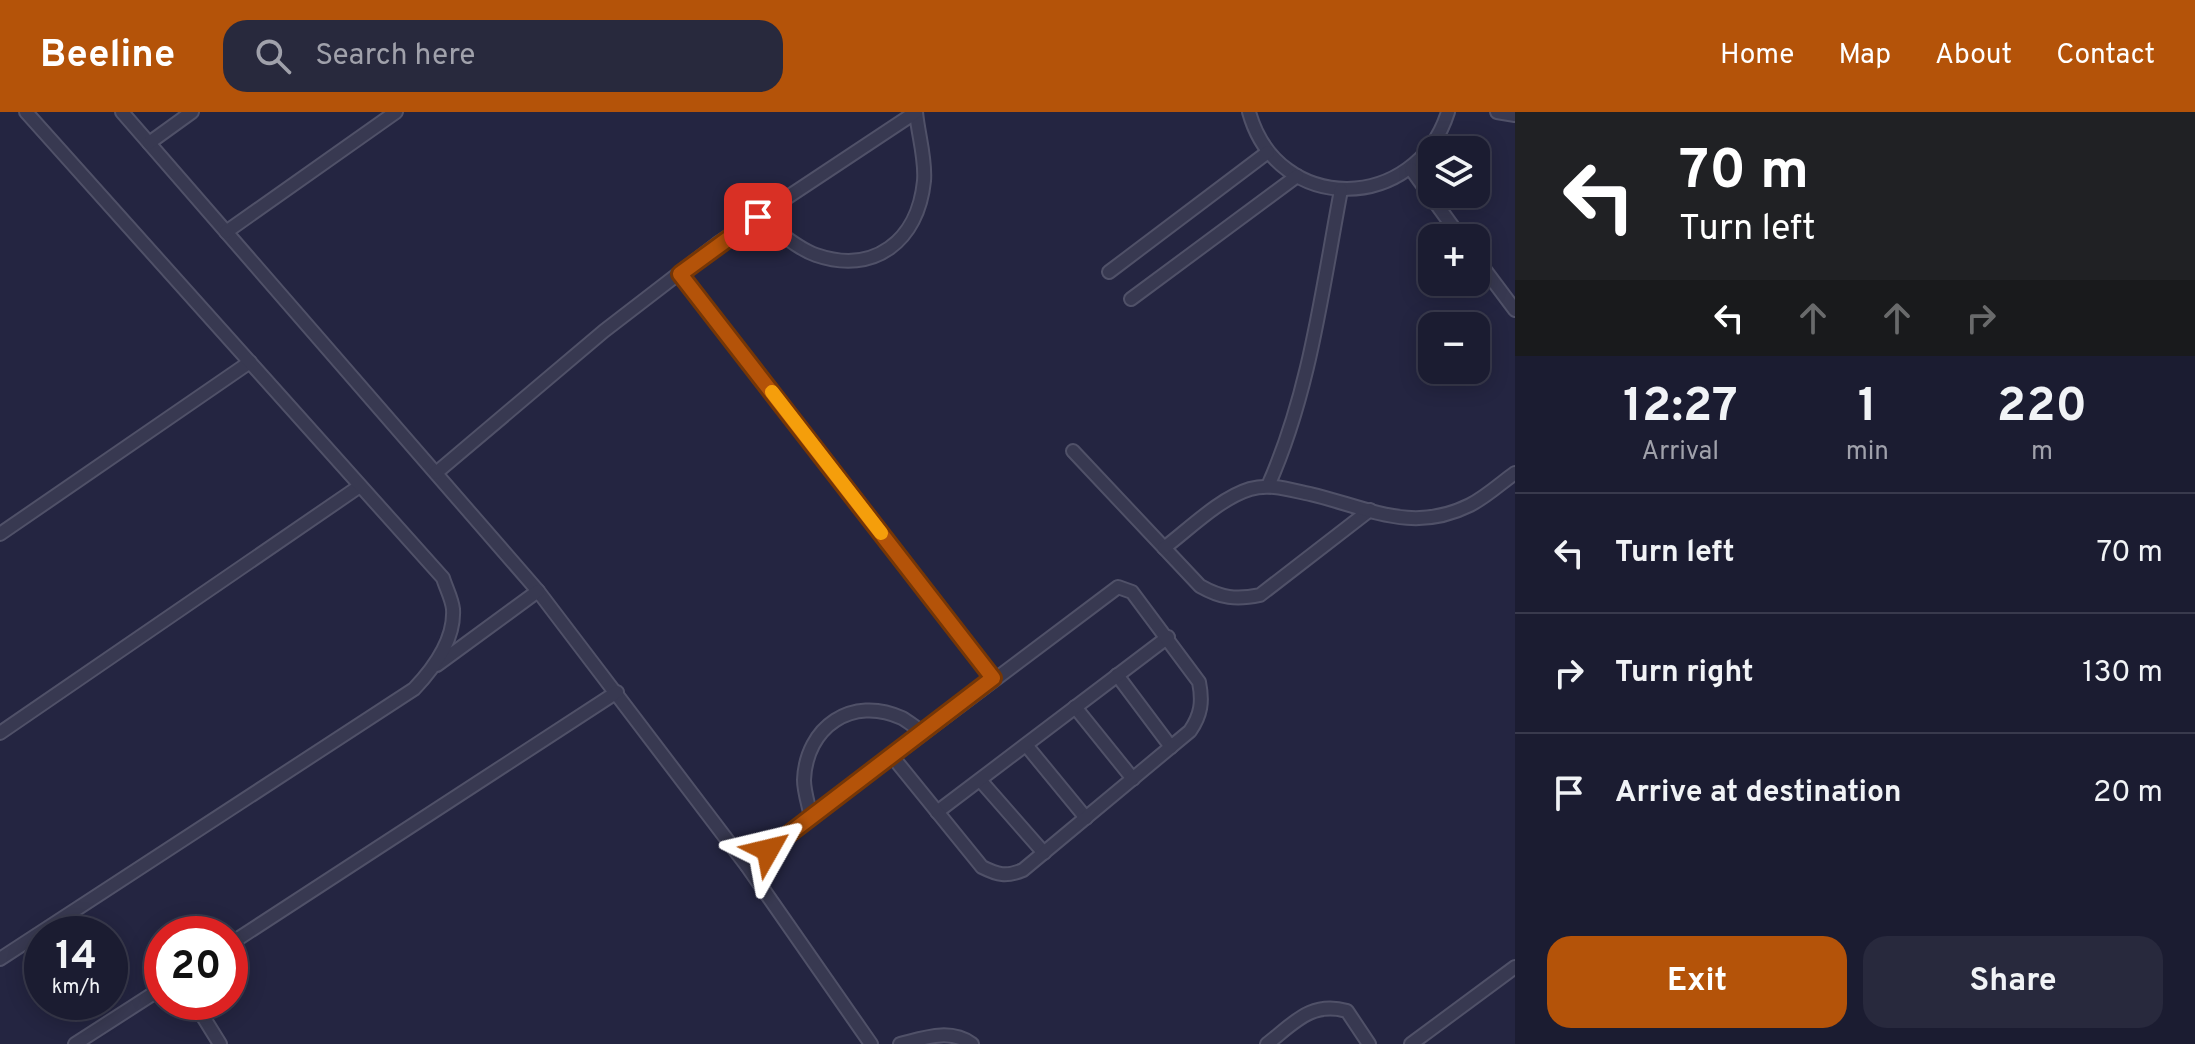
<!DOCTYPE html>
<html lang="en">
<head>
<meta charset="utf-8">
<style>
  :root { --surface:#1b1c31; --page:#28293d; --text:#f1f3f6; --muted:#a0a1ab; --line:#393a4d; --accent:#b45309 }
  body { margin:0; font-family:Overpass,sans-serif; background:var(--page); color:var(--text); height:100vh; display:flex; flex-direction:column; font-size:30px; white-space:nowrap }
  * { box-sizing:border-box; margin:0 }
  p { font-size:26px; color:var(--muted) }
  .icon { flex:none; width:44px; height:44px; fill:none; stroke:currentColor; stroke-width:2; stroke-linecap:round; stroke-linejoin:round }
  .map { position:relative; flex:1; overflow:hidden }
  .drawer { display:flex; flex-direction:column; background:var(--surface); width:680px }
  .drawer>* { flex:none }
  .banner { background:#202124; color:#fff; overflow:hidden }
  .controls { position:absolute; left:1418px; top:24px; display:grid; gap:16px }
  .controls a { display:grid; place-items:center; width:72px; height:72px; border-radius:16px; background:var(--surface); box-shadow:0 4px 20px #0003,0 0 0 2px var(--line); font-size:40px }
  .speed { position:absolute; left:24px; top:804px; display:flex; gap:16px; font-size:40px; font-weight:700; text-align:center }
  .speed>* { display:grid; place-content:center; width:104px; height:104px; border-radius:50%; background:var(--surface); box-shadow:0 4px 20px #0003,0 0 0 2px var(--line); line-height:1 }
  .speed small { font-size:20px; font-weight:400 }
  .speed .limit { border:12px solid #d22; background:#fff; color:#111 }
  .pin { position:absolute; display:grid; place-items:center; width:68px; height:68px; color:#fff; margin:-34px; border-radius:16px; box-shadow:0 4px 12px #0006 }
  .me { position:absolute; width:88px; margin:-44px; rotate:53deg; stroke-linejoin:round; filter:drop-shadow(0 0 6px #0008) }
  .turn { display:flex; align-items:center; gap:28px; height:168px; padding:0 32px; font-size:36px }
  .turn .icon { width:104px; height:104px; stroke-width:2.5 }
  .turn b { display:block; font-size:56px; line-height:68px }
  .lanes { display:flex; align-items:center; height:76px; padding:0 32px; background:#0003; justify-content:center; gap:40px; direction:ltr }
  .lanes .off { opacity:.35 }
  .eta { display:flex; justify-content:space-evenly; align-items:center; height:136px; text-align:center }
  .eta b { font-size:48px; font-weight:700; line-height:56px }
  .primary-button { display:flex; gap:16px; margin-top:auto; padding:16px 32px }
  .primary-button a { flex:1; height:92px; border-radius:24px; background:var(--accent); color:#fff; font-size:32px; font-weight:700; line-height:92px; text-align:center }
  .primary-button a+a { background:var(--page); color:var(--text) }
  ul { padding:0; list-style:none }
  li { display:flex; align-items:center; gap:24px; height:120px; padding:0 32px; border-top:2px solid var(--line) }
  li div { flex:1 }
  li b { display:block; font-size:30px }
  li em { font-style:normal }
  header { display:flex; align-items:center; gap:48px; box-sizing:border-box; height:112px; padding:0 40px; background:var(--accent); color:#fff }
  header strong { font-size:38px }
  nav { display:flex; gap:44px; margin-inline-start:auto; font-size:28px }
  .search { width:560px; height:72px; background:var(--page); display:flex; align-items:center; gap:20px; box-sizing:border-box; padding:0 28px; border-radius:24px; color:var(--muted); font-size:30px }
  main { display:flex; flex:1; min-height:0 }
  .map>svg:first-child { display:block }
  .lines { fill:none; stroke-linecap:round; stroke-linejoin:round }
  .lane-casing { stroke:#505168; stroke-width:16 }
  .lane { stroke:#383951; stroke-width:12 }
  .route-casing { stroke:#753606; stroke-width:20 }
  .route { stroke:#b45309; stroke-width:14 }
  .slow { stroke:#f59e0b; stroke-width:14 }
</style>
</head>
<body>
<header>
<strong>Beeline</strong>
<div class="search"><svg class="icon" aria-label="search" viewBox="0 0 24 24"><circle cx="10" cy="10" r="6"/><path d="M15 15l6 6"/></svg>Search here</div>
<nav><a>Home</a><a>Map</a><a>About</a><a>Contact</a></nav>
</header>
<main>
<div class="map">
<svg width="1515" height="932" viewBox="0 0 1515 932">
  <rect width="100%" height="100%" fill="#242541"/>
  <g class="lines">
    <g class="lane-casing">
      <g id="lane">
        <path d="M122,0L538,479L747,754L871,932"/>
        <path d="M1249,0C1278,104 1416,101 1448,0"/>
        <path d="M1497,0L1515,3"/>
        <path d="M149,31L192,0"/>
        <path d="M1411,57L1461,126"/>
        <path d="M758,105C776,117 796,136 816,143C874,163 918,129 924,69C926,47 918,22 916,0"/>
        <path d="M226,120L396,0"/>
        <path d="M1476,146L1515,198"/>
        <path d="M1109,160L1268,40"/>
        <path d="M680,162L993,566"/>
        <path d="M1131,187L1297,64"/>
        <path d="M1073,339L1200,474C1221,486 1236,488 1260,483L1370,398"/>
        <path d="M436,361L604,219L717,132L916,0"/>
        <path d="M1268,374C1310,280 1322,178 1341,78"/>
        <path d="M0,422L250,250"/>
        <path d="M1164,436C1188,418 1220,386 1250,377C1270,371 1290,378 1310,382C1369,396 1412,422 1470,393C1486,385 1501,371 1515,361"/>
        <path d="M437,553L538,479"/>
        <path d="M1117,563L1171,635"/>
        <path d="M1075,595L1133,667"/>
        <path d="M0,621L360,374"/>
        <path d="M1026,633L1086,706"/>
        <path d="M980,668L1044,741"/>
        <path d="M937,700L1168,525"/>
        <path d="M811,705C809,694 804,680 804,668C806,615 852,583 902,606C909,610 916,616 923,620"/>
        <path d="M747,754L1118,475L1132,480L1199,570C1203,590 1201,603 1190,619L1023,758C1006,765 998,763 982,755L892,644"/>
        <path d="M230,832L617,580"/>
        <path d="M0,847L414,577C434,556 455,528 453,497C452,487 446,476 443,466L26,0"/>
        <path d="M194,890L220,932"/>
        <path d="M75,932L162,876"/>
        <path d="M900,932C924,926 950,916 972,932"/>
        <path d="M1267,932C1294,911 1311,889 1347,899L1369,932"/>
        <path d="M1411,932L1515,855"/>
      </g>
    </g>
    <use href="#lane" class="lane"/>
  </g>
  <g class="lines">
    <g class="route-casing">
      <path id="route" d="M758,105L680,162L993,566L768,738"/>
    </g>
    <use href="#route" class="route"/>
    <path class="slow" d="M772,280L881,421"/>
  </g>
</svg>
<div class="controls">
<a><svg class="icon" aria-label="layers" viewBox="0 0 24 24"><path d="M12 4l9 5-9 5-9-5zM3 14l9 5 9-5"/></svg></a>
<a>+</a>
<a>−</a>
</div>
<div class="speed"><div>14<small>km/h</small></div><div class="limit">20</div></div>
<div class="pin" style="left:758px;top:105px;background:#d93025"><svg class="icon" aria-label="arrive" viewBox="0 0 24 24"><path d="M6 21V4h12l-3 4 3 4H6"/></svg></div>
<svg class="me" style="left:768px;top:738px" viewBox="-20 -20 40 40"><path d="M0-17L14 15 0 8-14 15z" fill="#b45309" stroke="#fff" stroke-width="4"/></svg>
</div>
<section class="drawer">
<div class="banner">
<div class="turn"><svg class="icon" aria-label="left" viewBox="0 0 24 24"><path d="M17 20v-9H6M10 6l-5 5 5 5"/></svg><div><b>70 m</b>Turn left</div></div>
<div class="lanes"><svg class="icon" aria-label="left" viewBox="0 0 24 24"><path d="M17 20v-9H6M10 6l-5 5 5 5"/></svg><svg class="icon off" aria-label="ahead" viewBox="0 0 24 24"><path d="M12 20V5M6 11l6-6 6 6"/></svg><svg class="icon off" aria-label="ahead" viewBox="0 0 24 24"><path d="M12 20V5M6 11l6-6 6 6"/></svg><svg class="icon off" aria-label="right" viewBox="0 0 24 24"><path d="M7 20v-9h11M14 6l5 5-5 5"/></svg></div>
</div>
<div class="eta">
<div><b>12:27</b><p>Arrival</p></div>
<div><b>1</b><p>min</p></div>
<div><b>220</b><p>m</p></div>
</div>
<ul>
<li><svg class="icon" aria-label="left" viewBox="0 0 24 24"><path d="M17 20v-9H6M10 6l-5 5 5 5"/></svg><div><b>Turn left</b></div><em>70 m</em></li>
<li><svg class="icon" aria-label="right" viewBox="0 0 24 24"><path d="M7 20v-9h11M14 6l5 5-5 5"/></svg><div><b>Turn right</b></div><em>130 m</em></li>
<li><svg class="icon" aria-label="arrive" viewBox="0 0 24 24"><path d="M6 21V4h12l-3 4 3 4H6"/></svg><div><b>Arrive at destination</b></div><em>20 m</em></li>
</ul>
<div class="primary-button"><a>Exit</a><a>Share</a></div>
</section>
</main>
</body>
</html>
